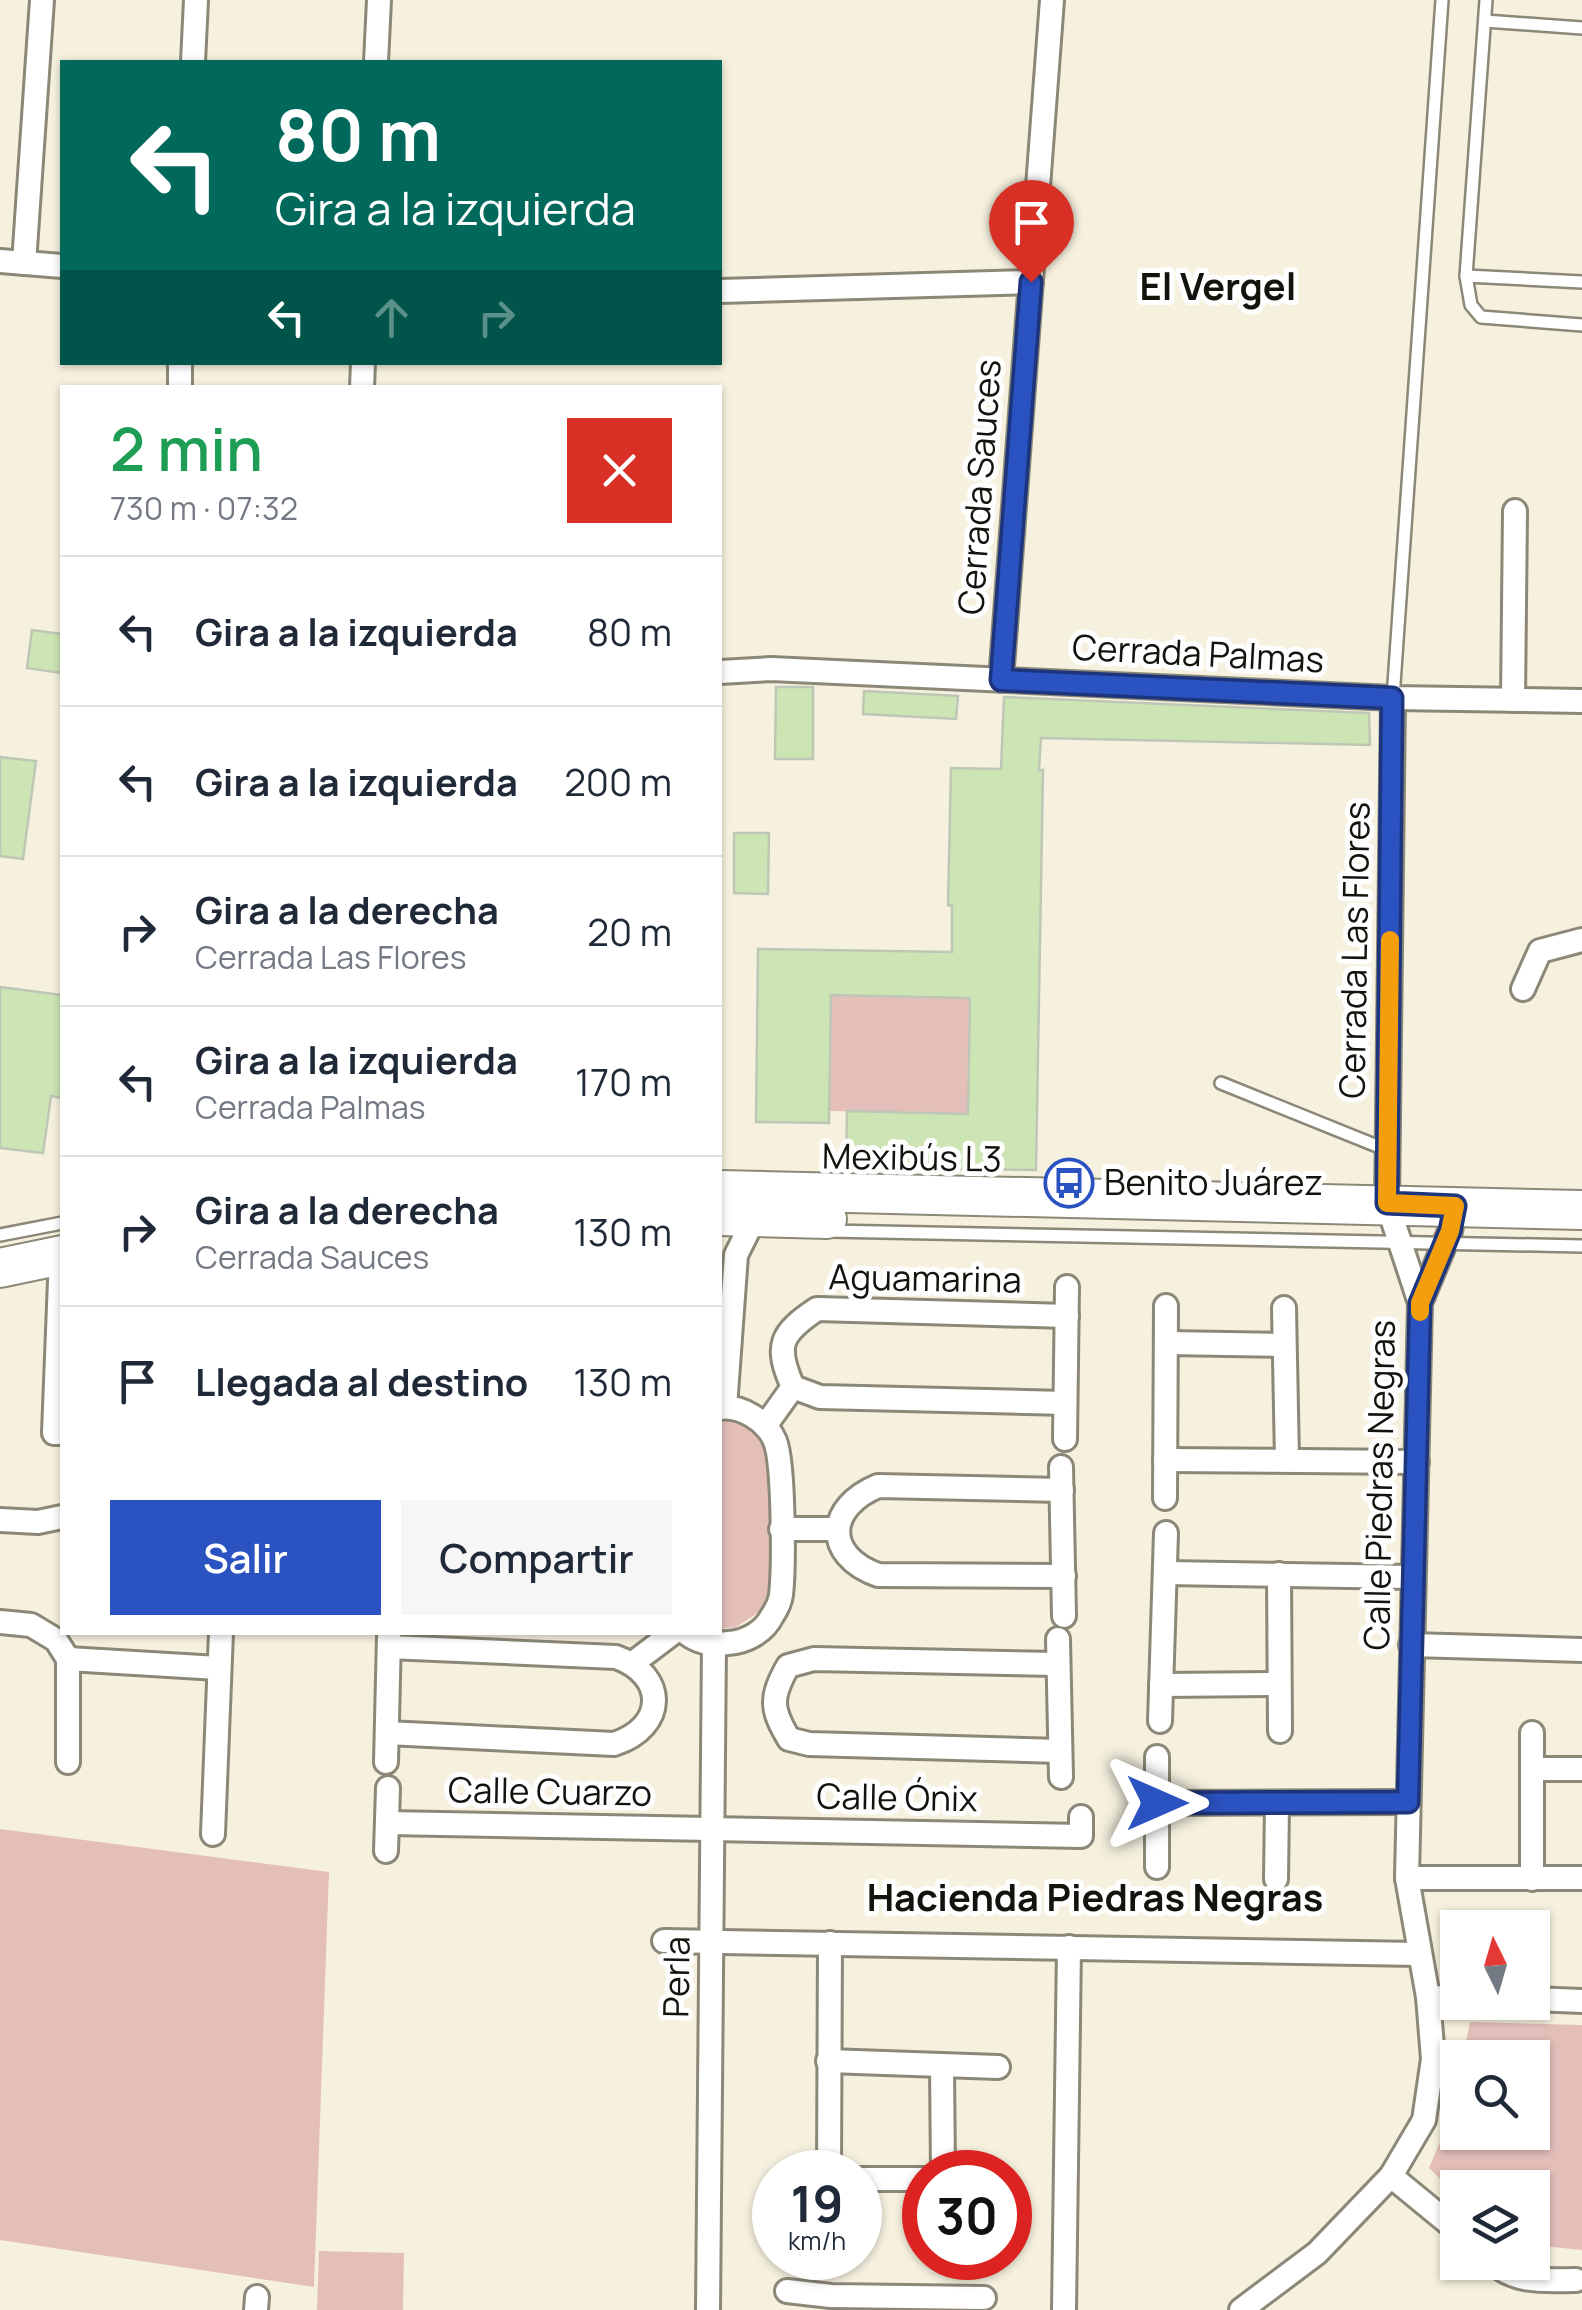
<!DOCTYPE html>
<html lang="es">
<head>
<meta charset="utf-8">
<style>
  :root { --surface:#fff; --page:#f6f6f7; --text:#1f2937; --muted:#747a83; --line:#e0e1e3; --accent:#2b52c1 }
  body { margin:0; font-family:Manrope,sans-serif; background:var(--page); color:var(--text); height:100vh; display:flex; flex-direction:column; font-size:38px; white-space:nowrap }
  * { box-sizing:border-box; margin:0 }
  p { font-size:32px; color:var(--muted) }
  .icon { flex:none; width:55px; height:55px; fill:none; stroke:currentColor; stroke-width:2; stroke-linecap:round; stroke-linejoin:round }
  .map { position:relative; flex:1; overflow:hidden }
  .panel { position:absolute; left:60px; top:385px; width:662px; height:1250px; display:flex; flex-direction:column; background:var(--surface); border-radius:0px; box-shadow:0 2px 8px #0004 }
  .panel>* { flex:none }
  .top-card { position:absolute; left:60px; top:60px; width:662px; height:305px; border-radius:0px; box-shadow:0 2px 8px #0004; background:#00695c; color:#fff; overflow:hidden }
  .needle { width:65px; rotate:355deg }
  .controls { position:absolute; left:1440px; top:1910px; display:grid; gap:20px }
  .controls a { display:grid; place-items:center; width:110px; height:110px; border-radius:0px; background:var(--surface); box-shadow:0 2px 8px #0004; font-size:50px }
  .speed { position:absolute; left:752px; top:2150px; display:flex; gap:20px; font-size:50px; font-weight:700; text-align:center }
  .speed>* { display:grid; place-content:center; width:130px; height:130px; border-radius:50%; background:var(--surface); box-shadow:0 2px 8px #0004; line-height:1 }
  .speed small { font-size:25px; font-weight:400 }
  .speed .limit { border:15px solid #d22; background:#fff; color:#111 }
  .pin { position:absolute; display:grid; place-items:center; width:85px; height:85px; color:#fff; margin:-102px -42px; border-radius:50% 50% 50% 0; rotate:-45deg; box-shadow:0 0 10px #0007 }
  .pin .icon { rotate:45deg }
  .me { position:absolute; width:110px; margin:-55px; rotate:90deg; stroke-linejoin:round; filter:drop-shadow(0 0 8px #0008) }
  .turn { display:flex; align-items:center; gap:35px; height:210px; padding:0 50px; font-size:45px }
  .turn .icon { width:130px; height:130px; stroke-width:2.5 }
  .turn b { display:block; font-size:70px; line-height:85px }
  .lanes { display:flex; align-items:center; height:95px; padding:0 50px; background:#0003; justify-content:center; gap:50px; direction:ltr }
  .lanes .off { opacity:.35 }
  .round { display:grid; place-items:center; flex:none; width:105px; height:105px; border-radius:0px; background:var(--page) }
  .summary { display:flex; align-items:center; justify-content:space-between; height:170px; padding:0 50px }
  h1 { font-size:60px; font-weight:600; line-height:75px; color:#1e9e55 }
  .action { display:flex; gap:20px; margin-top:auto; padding:20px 50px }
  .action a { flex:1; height:115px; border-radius:0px; background:var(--accent); color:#fff; font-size:40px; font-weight:600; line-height:115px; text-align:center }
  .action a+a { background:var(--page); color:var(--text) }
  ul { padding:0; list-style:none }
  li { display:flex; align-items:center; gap:30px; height:150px; padding:0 50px; border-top:2px solid var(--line) }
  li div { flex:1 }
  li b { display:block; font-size:38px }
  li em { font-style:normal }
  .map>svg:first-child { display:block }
  .green { fill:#e4bfba }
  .building { fill:#cde5b5; stroke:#bec7b6; stroke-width:2.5 }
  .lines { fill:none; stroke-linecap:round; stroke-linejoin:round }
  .lane-casing { stroke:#8c8877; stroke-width:16 }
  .street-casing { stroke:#8c8877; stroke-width:28 }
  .primary-casing { stroke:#8c8877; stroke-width:42 }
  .lane { stroke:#fff; stroke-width:11 }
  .street { stroke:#fff; stroke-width:22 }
  .primary { stroke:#fff; stroke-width:38 }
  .route-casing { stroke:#1c357d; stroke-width:25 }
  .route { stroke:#2b52c1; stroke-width:18 }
  .slow { stroke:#f59e0b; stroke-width:18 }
  .labels { text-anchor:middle; stroke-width:10; stroke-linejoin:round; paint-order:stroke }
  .street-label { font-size:35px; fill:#14120c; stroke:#fefefe }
  .poi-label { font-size:35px; fill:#14120c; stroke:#fefefe; text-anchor:start }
  .neighbourhood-label { font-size:38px; font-weight:bold; fill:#14120c; stroke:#fefefe }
</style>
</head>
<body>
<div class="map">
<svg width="1582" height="2310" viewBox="0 0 1582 2310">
  <rect width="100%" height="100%" fill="#f6f1df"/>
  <g class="green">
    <path d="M831,995L971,998L968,1114L829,1111Z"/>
    <path d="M735,1417L764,1434L775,1460L771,1585L764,1609L736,1627L721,1629L720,1418Z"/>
    <path d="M0,1829L329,1872L314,2287L0,2240Z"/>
    <path d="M1470,2022L1582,2025V2250L1533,2245L1532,2188H1458L1457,2195L1429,2168L1444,2133L1457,2081L1458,2132H1532V2058L1463,2057Z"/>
    <path d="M319,2251L404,2253L403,2310H317Z"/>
  </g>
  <g class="building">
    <path d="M32,630L62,634V673L27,668Z"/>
    <path d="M776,687H813V759H775Z"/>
    <path d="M864,691L958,696L956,719L863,714Z"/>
    <path d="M1004,697L1369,713L1370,745L1041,738L1039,770H1043L1036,1170L846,1168L847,1111L968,1114L970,998L831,995L829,1123L756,1122L758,949L952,952V906L948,905L951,768L1001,769Z"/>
    <path d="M0,757L36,761L23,859L0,856Z"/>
    <path d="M734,833H769L768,894L734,893Z"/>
    <path d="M0,987L62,995V1098L51,1096L43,1153L0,1148Z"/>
  </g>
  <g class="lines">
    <g class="lane-casing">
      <g id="lane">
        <path d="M1486,0L1466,276L1471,305L1481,317L1582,325"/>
        <path d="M1485,21L1582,28"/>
        <path d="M1466,276L1582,282"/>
        <path d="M1393,698L1442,0"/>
        <path d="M1221,1083L1387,1150"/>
        <path d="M829,1231L1582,1246"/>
        <path d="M0,1235L62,1223"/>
      </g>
    </g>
    <g class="street-casing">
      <g id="street">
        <path d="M193,62L196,0"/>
        <path d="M376,62L379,0"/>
        <path d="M0,261L62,266"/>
        <path d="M24,263L42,0"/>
        <path d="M720,291L1031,282"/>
        <path d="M180,388V362"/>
        <path d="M362,388L363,362"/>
        <path d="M720,672L771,669L1393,698L1582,701"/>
        <path d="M1001,680L1052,0"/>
        <path d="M1513,700L1515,511"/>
        <path d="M1523,989L1540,951L1582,940"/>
        <path d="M61,1255L54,1433H62"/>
        <path d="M1420,1303L1450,1231L1455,1206"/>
        <path d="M1284,1308L1287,1460"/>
        <path d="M1167,1343L1284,1345"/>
        <path d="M1065,1403L820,1397L793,1387C774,1345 781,1333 817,1309L1067,1316"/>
        <path d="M725,1407L736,1255L758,1211"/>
        <path d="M765,1426L793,1387"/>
        <path d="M1065,1439L1067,1287"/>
        <path d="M1165,1460L1417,1462"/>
        <path d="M1061,1467L1064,1616"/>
        <path d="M1062,1490L878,1486C827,1507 823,1555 878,1575L1064,1576"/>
        <path d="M1165,1498L1166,1306"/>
        <path d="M0,1520L38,1522L62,1517"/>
        <path d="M781,1529H838"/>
        <path d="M1165,1573L1412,1577"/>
        <path d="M1279,1574L1280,1731"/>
        <path d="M0,1622L31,1625L56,1640L68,1659V1762"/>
        <path d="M685,1632C698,1643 712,1645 728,1643C746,1642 764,1632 772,1616C776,1610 780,1602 781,1595C784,1569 784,1463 775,1441C767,1421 741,1405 720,1408"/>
        <path d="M1058,1639L1061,1777"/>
        <path d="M1411,1645L1582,1650"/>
        <path d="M68,1659L218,1668"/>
        <path d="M633,1663L674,1632"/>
        <path d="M1058,1664L814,1659L788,1666C770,1698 771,1709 789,1739L809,1744L1060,1751"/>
        <path d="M1161,1685L1279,1684"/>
        <path d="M1160,1721L1166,1533"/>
        <path d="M387,1733L614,1744C667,1727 667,1675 616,1657L389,1647"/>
        <path d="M1157,1757V1867"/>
        <path d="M386,1762L389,1636"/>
        <path d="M1532,1769H1582"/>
        <path d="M1157,1803L1408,1802"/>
        <path d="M387,1823L1081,1836V1817"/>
        <path d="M213,1834L221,1632"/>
        <path d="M386,1851L388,1788"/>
        <path d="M1407,1878H1582"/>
        <path d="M1276,1879L1277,1803"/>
        <path d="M1532,1879V1733"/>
        <path d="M664,1941L1419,1954"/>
        <path d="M1428,1997L1458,1998"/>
        <path d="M1532,1999L1582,2001"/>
        <path d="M828,2061L998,2067"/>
        <path d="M942,2067L943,2172"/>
        <path d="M829,2172L830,1943"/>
        <path d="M1391,2176L1458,2231"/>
        <path d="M860,2179H925"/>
        <path d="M1493,2262C1515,2284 1547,2280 1576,2280"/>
        <path d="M787,2291L831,2296L984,2298"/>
        <path d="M256,2310L257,2297"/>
        <path d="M708,2310L714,1644"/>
        <path d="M1064,2310L1069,1947"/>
        <path d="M1241,2310L1317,2253L1391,2176L1424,2120L1433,2059L1428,1997L1407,1878L1420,1303L1387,1203L1393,698"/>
      </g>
    </g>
    <g class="primary-casing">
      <g id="primary">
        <path d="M720,1190L1582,1210"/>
        <path d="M720,1216L827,1219"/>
        <path d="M0,1268L62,1255"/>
      </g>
    </g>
    <use href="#lane" class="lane"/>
    <use href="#street" class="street"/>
    <use href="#primary" class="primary"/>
  </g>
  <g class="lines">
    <g class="route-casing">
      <path id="route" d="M1031,282L1001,680L1392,698L1387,1203L1455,1206L1450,1231L1420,1303L1408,1802L1157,1803"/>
    </g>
    <use href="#route" class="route"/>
    <path class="slow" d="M1390,940L1387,1203L1455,1206L1450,1231L1420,1303V1312"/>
  </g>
  <defs>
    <g id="bus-ring" transform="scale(2.5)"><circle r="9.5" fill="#fefefe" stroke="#2b52c1" stroke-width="1.5"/><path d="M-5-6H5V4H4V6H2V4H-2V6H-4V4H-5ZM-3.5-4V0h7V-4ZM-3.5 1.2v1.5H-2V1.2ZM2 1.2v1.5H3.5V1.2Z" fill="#2b52c1"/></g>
  </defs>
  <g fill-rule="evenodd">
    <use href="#bus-ring" x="1069" y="1183"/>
  </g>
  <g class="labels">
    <g class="street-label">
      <text transform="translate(980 487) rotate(-86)" y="12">Cerrada Sauces</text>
      <text transform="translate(1198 654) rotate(3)" y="12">Cerrada Palmas</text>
      <text transform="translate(1355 950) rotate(-89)" y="12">Cerrada Las Flores</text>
      <text transform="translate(912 1158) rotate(1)" y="12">Mexibús L3</text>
      <text transform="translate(925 1279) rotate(1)" y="12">Aguamarina</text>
      <text transform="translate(1380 1485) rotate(-89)" y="12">Calle Piedras Negras</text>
      <text transform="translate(550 1792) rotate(1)" y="12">Calle Cuarzo</text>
      <text transform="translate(897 1798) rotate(1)" y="12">Calle Ónix</text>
      <text transform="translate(677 1977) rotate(-89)" y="12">Perla</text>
    </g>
    <g class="poi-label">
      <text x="1104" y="1195">Benito Juárez</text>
    </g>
    <g class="neighbourhood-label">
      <text x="1218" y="300">El Vergel</text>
      <text x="1095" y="1911">Hacienda Piedras Negras</text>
    </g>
  </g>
</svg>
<div class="controls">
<a><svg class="needle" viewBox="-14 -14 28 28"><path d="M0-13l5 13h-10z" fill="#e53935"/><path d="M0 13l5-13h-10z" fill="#747a83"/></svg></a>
<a><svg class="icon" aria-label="search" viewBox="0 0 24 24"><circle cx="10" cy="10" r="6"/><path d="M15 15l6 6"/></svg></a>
<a><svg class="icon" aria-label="layers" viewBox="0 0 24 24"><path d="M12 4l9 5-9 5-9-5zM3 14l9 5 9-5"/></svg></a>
</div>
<div class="speed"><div>19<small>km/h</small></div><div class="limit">30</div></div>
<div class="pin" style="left:1031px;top:282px;background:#d93025"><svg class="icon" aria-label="arrive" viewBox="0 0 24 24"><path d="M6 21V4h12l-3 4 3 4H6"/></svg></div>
<svg class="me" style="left:1157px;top:1803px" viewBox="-20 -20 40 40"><path d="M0-17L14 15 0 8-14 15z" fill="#2b52c1" stroke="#fff" stroke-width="4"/></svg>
<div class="top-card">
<div class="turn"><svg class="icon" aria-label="left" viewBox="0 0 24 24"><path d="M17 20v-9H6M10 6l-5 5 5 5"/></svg><div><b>80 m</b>Gira a la izquierda</div></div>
<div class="lanes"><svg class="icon" aria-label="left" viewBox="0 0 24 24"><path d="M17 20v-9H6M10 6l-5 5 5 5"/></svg><svg class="icon off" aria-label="ahead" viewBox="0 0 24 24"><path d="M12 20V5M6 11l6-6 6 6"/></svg><svg class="icon off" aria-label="right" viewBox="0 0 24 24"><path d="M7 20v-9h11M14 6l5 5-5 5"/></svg></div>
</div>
<section class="panel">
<div class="summary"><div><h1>2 min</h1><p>730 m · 07:32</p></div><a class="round" style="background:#d93025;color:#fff"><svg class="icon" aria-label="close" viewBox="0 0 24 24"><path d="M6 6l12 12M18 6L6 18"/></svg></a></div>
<ul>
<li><svg class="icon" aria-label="left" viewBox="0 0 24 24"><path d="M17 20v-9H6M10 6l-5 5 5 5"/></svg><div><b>Gira a la izquierda</b></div><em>80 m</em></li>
<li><svg class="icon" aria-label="left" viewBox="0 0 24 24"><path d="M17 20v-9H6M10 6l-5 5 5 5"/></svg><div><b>Gira a la izquierda</b></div><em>200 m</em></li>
<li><svg class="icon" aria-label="right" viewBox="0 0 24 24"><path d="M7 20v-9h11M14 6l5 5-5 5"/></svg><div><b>Gira a la derecha</b><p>Cerrada Las Flores</p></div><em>20 m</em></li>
<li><svg class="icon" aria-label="left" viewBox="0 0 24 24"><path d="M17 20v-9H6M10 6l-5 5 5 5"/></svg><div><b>Gira a la izquierda</b><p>Cerrada Palmas</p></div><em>170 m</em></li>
<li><svg class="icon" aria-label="right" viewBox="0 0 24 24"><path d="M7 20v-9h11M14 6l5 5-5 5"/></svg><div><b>Gira a la derecha</b><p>Cerrada Sauces</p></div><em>130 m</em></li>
<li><svg class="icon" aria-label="arrive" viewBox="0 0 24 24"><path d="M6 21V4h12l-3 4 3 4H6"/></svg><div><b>Llegada al destino</b></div><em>130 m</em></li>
</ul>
<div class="action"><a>Salir</a><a>Compartir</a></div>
</section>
</div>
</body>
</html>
